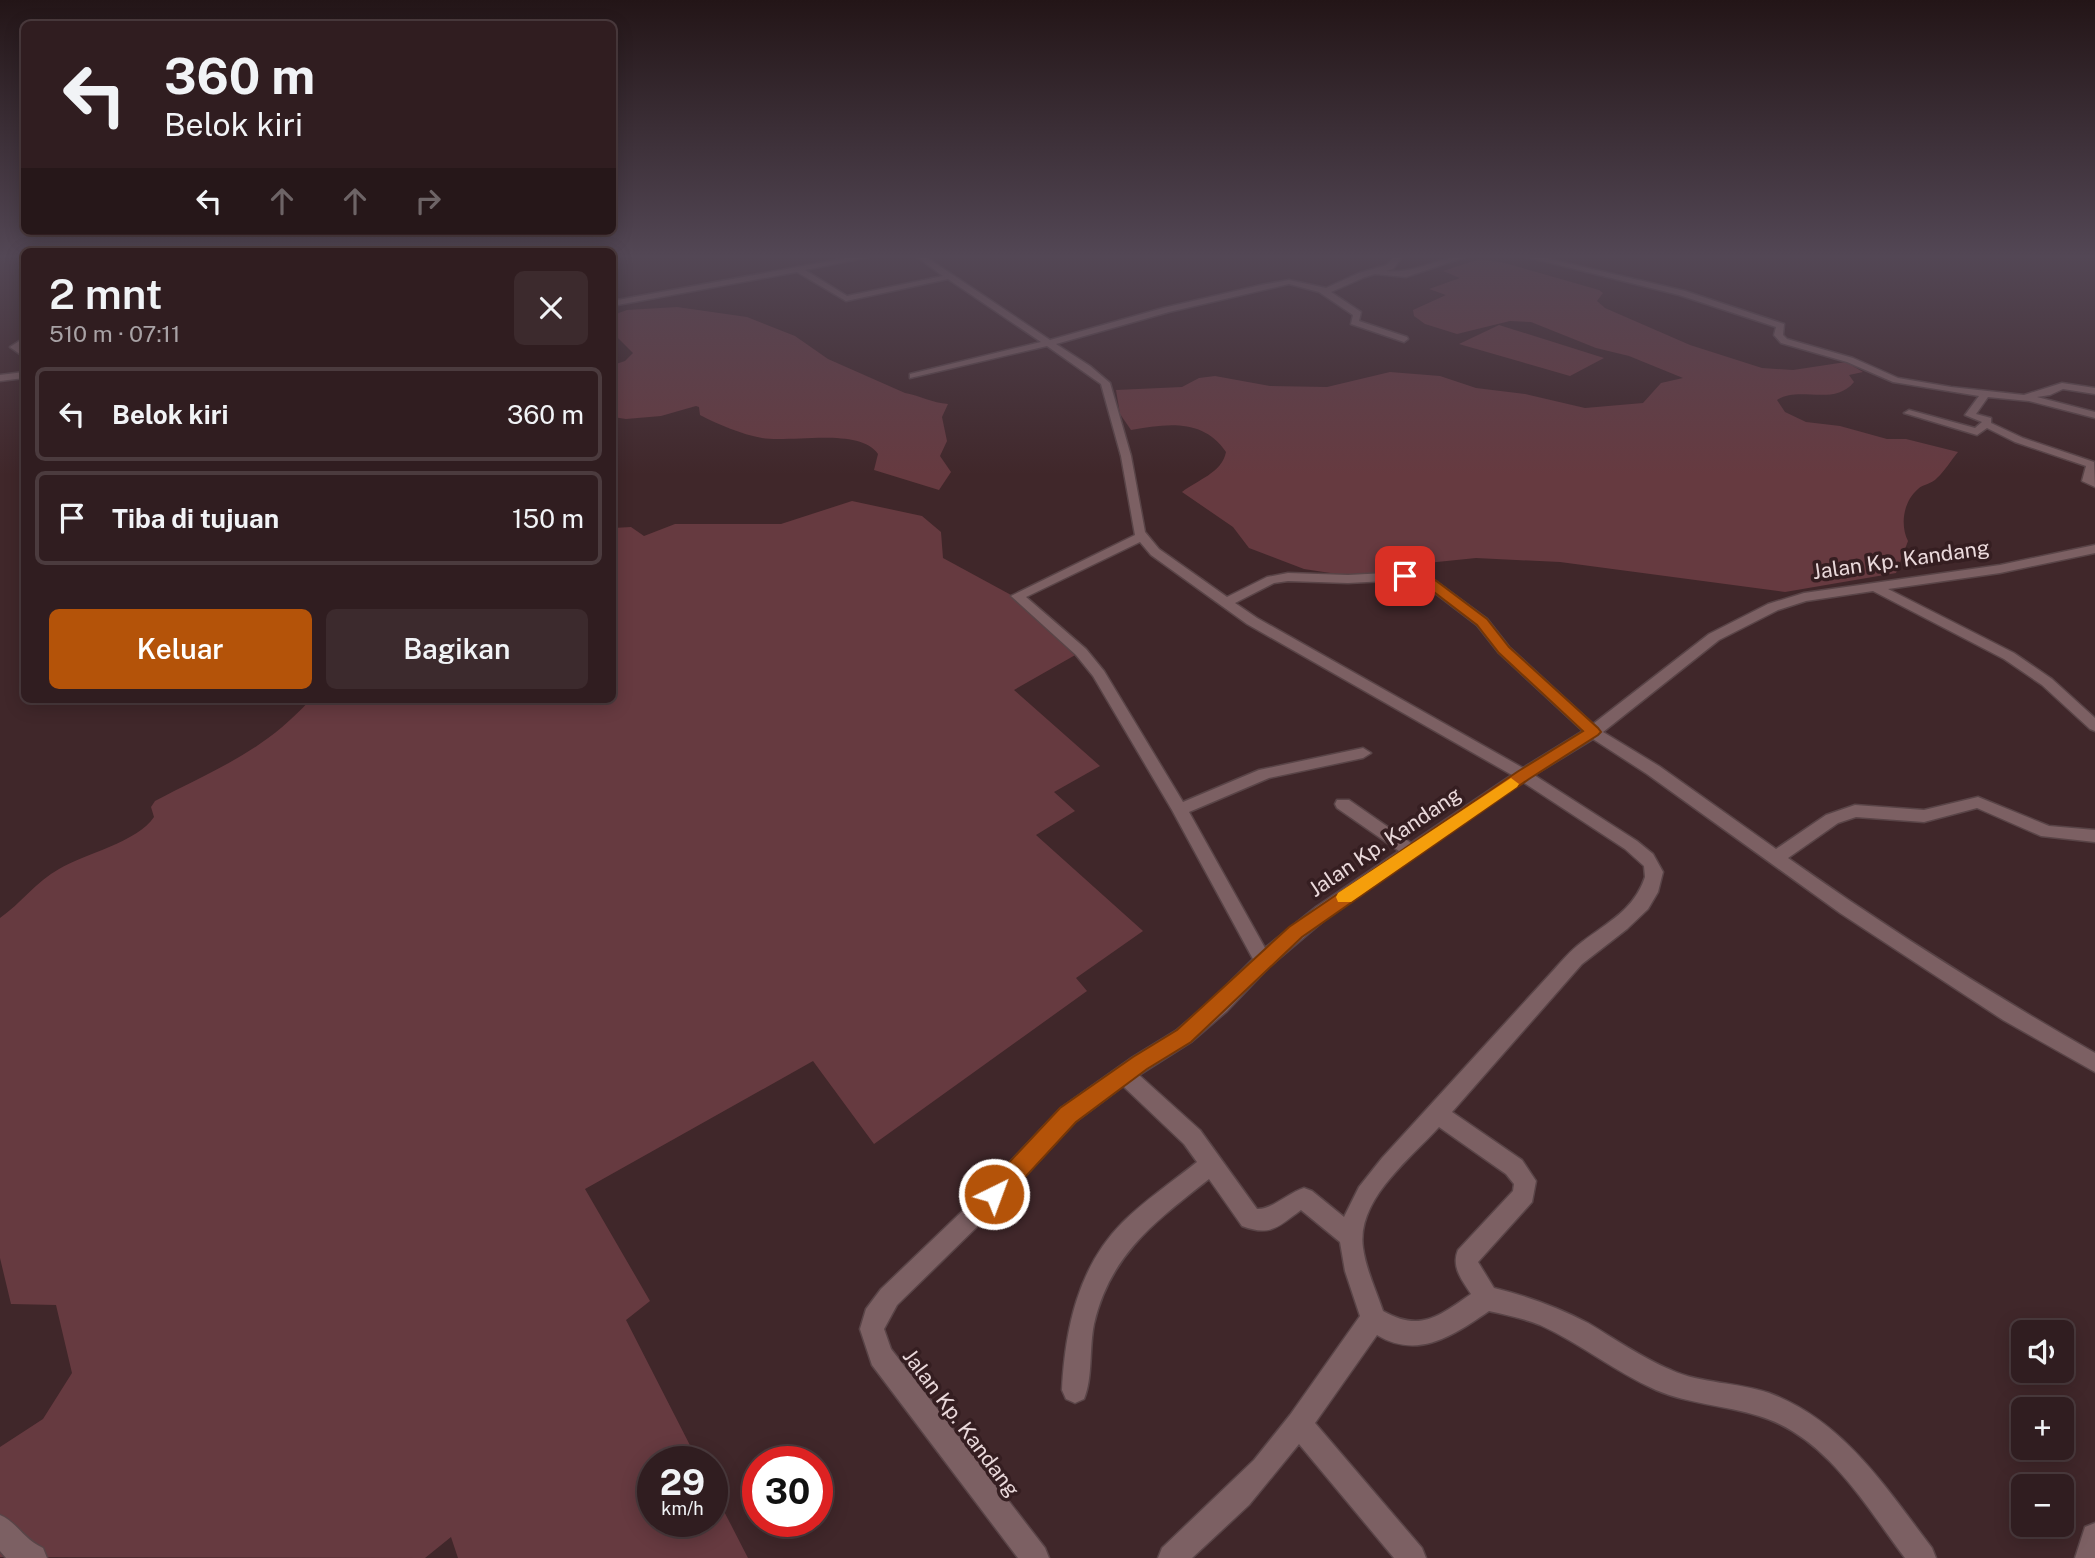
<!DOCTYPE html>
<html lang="id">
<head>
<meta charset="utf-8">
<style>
  :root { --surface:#301d20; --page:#3c2a2d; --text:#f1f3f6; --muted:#a8a2a5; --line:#4b3b3e; --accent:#b45309 }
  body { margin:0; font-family:"Public Sans",sans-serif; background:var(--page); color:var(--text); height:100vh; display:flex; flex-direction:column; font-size:26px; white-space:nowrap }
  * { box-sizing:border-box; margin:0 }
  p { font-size:23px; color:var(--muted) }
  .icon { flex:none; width:38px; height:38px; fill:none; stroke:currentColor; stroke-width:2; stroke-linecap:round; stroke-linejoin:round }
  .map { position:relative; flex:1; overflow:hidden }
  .drawer { position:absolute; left:21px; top:248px; width:595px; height:455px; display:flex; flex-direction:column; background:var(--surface); border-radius:10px; box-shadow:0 4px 18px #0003,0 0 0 2px var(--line) }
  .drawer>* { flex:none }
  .hud { position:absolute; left:21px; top:21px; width:595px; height:214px; border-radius:10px; box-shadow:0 4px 18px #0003,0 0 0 2px var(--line); background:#301d20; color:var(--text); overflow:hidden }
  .buttons { position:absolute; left:2011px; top:1320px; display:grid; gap:14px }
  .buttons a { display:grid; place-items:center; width:63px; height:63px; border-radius:10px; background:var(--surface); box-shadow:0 4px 18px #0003,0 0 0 2px var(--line); font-size:35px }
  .speed { position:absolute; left:637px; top:1446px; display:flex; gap:14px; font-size:35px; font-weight:700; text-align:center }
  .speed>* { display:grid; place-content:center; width:91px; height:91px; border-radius:50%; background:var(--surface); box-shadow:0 4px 18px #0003,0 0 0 2px var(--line); line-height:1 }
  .speed small { font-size:18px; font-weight:400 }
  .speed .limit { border:10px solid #d22; background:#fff; color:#111 }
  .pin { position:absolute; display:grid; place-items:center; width:60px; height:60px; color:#fff; margin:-30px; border-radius:14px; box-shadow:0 4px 10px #0006 }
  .me { position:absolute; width:77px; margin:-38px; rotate:42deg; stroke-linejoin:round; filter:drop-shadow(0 0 5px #0008) }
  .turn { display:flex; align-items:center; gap:24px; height:147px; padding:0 28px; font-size:32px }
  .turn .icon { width:91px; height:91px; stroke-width:2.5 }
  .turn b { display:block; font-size:49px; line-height:60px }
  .lanes { display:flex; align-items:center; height:66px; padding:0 28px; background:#0003; justify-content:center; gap:35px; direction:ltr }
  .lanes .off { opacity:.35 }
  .round { display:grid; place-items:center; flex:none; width:74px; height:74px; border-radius:10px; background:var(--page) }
  .head { display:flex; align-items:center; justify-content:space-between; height:119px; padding:0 28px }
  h1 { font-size:42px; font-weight:600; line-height:52px }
  .button { display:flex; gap:14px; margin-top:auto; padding:14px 28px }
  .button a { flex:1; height:80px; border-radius:10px; background:var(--accent); color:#fff; font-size:28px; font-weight:600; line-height:80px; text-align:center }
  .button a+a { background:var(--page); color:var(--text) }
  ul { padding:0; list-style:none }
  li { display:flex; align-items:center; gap:21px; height:94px; margin:0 14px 10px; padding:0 14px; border:4px solid var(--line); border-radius:10px }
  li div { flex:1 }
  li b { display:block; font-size:26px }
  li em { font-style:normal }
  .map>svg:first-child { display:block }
  .green { fill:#663a40 }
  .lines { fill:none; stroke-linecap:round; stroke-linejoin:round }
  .minor-casing { stroke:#594447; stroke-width:3 }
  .minor { fill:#7c6063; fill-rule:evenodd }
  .route { fill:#b45309; stroke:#753606; stroke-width:2 }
  .slow { fill:#f59e0b }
  .labels { text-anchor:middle; stroke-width:7; stroke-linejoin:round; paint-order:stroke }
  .street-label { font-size:21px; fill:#ead9db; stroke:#351e21 }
</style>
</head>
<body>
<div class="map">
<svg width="2095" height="1558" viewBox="0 0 2095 1558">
  <rect width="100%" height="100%" fill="#40272a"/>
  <g class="green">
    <path d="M1480,259L1505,263L1599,290L1603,293L1597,301L1605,308L1690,345L1762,368L1793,370L1846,362L1863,372L1849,375L1854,382C1834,407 1799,385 1777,400L1785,412L1806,422L1840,426L1887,439H1906L1958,452C1951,460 1945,471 1937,478C1932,484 1923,484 1918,489C1903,502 1900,525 1908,541L1896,573L1785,592L1560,562L1476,558L1388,567L1370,575L1350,576L1304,569L1249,548L1233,527L1182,492C1197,480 1222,473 1226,452C1203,418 1166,424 1131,430L1120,414L1116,390L1182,387L1199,378L1215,376L1270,386L1327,387L1390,372L1440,376L1476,388L1525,394L1585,408L1643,403L1661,383L1683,378L1629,356L1596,348L1531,322L1510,321L1457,334L1425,324L1414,316L1413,310L1446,295L1429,289L1460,278L1443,271Z"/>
    <path d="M677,307L747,317L795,336L828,359L905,393C921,396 932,403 948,404L942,417L947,441L940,456L951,472L939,490L874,470L878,454C860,427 791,443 762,438C741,434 719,425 700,415L699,407L696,406L661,416L626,419L613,417V365L625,361L633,353L613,333V315L627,310Z"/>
    <path d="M1499,325L1604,358L1570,376L1459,344Z"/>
    <path d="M852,501L922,516L941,532L943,558L1024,602L1077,654L1014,690L1100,766L1054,792L1075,811L1036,835L1143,931L1076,978L1087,991L874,1144L813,1061L585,1189L650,1301L626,1320L698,1461H653V1521H712V1488L748,1558H458L451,1537L425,1558L0,1557V1447L43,1419L72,1373L56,1305L11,1304L0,1258V918C20,904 37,881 59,869C84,854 138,842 154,817L151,807L155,801C215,769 262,753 310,700H612L613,528L631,527L644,536L675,524H781Z"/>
  </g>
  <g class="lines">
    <g class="minor-casing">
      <g id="minor">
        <path d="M852,257H869L805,270L847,296L943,276L917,257H926L1050,340L1163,308L1261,285L1289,280L1326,288L1359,273L1387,265L1394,257H1402L1393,269L1386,271C1417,274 1436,257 1465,257L1406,277L1375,274L1365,277L1331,292L1361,312L1359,321L1407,337L1408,339L1404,342L1351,324L1353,315L1319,292L1289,284L1169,312L1056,344L1090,366L1110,383L1131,456L1145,532L1159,549L1227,597L1267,577L1288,573L1348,575L1405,572L1430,577L1487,619L1509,647L1593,724L1709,634L1768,604L1804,593L2000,565L2095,545V553L2000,573L1888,589L2014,653L2052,679L2095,718V731L2090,729L2042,685L2004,659L1873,591L1806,601L1778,610L1719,640L1603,732L1659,766L1776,849L1826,815L1855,805L1924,810L1978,797L2049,826L2095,830V842L2041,836L1977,808L1924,822L1856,817L1838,823L1788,858C1887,928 1990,993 2095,1053V1072L2003,1020L1840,913L1647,774L1593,739L1534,775L1637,841L1653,854L1663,872L1658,892L1648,909L1627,929L1582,964L1452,1112L1522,1160L1536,1181L1532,1202L1478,1262L1494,1288C1527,1296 1557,1307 1588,1323C1615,1339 1642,1358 1671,1370C1702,1384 1737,1382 1769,1393C1844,1421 1886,1488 1932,1548L1936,1558H1905C1865,1505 1826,1436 1759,1416C1724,1405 1689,1404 1656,1390C1615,1372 1580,1343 1540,1325C1523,1318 1506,1315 1489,1311C1454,1335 1418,1360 1377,1335L1315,1423L1422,1548L1426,1558H1394L1299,1444L1249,1505L1192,1558H1158L1162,1548L1254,1460L1290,1415L1360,1316L1345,1271L1340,1242L1301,1210C1279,1226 1271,1237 1242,1226L1209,1179C1156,1221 1110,1254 1094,1324C1089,1348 1093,1377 1084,1399L1075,1403L1066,1399L1062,1390C1065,1330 1078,1267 1122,1223C1145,1200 1172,1182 1197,1162L1184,1144L1123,1086L1075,1122L990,1214L897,1305L884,1329L891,1349L1045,1548L1049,1558H1018L872,1365L860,1329L866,1309L881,1289L974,1200L1061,1108L1133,1057L1177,1030L1213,999L1253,959L1172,810L1093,676L1076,655L1011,596L1135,535L1121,456L1101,384L1047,346L910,378V374L1041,342L948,279L846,301L797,272L612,306V301ZM1140,542L1151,555L1247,624L1512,775L1411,843L1349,800H1337L1335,804L1337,808L1399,851L1316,907L1265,948L1189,812L1269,778L1363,758L1371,753L1363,748L1259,770L1183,802L1104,671L1086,649L1026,597ZM1405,580L1422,583L1477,625L1499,653L1583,731L1523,768L1257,618L1235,603L1274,583L1288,581L1348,583ZM1523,782L1625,849L1644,866L1645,877C1634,910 1608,922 1582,942C1570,951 1561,962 1551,973L1382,1158L1359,1187L1344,1217L1312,1191L1304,1188C1288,1193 1271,1210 1257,1209L1200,1130L1139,1075L1191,1042L1227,1011L1270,966L1328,917ZM1439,1127L1506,1174L1514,1184L1513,1191L1458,1250C1451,1267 1462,1280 1471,1294C1438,1317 1420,1332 1383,1311C1376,1290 1366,1270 1363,1248C1356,1200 1410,1159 1439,1127Z"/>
        <path d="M1527,257H1541L1685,291L1784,324L1783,335L1787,339L1853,358L1898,378L1951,387L2024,395L2062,383L2095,388V394L2063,389L2050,395L2037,397L2095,412V418L2029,401L1988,397L1976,414L1991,418V423L2023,438L2094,462L2095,487L2082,481L2086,466L2015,442L1987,428L1977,435L1904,413L1909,410L1975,428L1982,422L1965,415L1979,396L1893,382L1847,362L1781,343L1774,335L1776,327L1679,295Z"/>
        <path d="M24,338V344L20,347L24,350V357L10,347Z"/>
        <path d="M24,372V378L0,381V375Z"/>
        <path d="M0,1515C18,1523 22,1538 43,1548L47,1558H6L0,1551Z"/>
        <path d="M2095,1523V1558H2075L2085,1527Z"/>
      </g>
    </g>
    <use href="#minor" class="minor"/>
  </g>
  <linearGradient id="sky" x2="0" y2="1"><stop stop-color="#231517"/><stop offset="0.54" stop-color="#534755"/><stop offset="1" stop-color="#534755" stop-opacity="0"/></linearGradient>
  <rect width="2095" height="475" fill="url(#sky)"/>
  <path class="route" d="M1405,572L1431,577L1487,619L1509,647L1598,728L1601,732L1598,735L1529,779L1302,937L1191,1042L1147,1069L1076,1122L1002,1202L994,1205L986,1202L982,1194L986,1187L1060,1108L1133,1057L1177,1030L1289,927L1517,772L1583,731L1499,653L1477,625L1422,583L1401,578V573Z"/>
  <path class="slow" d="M1511,778L1519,784L1517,787L1351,902H1338L1336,897L1338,893Z"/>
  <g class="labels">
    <g class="street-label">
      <text transform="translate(1901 560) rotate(-8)" y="7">Jalan Kp. Kandang</text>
      <text transform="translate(1385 842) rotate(-34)" y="7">Jalan Kp. Kandang</text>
      <text transform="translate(961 1423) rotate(53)" y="7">Jalan Kp. Kandang</text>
    </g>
  </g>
</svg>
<div class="buttons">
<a><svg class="icon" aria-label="sound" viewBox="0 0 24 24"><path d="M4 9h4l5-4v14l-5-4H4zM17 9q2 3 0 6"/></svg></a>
<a>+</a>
<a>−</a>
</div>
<div class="speed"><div>29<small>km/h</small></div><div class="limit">30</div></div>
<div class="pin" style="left:1405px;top:576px;background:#d93025"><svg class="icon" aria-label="arrive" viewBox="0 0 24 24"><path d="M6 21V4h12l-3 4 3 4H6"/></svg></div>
<svg class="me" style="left:994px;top:1194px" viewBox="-20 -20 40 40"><circle r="17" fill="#b45309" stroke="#fff" stroke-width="3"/><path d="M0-11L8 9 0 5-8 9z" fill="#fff"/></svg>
<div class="hud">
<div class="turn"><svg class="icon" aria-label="left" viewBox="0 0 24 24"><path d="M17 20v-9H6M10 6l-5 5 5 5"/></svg><div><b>360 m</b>Belok kiri</div></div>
<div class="lanes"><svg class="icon" aria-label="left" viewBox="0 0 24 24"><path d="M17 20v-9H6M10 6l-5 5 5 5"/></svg><svg class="icon off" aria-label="ahead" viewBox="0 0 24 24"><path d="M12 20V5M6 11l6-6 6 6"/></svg><svg class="icon off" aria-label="ahead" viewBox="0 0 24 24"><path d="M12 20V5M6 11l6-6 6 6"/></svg><svg class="icon off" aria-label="right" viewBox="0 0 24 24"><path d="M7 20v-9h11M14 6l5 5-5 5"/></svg></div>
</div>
<section class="drawer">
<div class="head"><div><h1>2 mnt</h1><p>510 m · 07:11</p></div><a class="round"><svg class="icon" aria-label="close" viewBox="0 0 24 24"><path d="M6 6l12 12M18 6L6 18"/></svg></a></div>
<ul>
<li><svg class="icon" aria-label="left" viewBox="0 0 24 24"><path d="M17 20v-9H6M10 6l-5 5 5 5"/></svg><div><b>Belok kiri</b></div><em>360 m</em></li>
<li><svg class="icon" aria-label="arrive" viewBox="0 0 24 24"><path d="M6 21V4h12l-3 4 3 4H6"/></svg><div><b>Tiba di tujuan</b></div><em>150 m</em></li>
</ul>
<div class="button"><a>Keluar</a><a>Bagikan</a></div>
</section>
</div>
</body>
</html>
